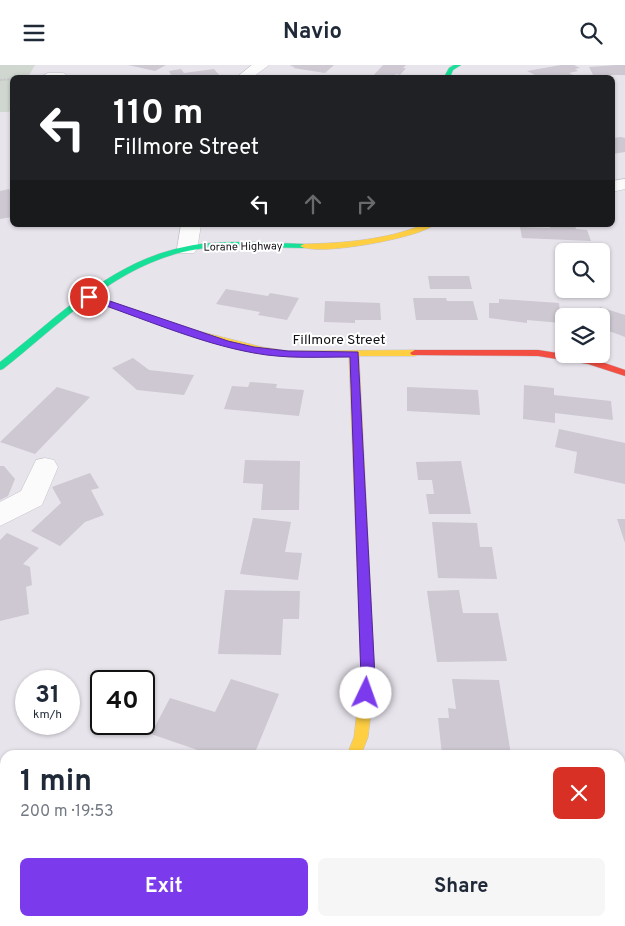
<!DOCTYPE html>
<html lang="en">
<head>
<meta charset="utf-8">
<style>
  :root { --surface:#fff; --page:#f6f6f7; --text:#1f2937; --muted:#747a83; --accent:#7c3aed }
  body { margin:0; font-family:Overpass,sans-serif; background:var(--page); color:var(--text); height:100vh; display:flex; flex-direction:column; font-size:19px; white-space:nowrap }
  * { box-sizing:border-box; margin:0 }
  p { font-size:16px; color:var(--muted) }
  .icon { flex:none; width:28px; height:28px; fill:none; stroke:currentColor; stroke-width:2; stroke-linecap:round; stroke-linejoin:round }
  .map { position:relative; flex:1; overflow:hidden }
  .drawer { position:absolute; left:0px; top:685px; width:625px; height:176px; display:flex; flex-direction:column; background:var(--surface); border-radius:15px 15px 0 0; box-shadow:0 1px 4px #0004 }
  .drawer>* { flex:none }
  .top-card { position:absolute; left:10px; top:10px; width:605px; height:152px; border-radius:8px; box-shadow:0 1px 4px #0004; background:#202124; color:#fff; overflow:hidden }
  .controls { position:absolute; left:555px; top:178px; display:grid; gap:10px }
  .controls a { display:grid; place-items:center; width:55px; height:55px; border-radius:8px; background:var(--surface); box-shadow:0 1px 4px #0004; font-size:25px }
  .speed { position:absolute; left:15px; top:605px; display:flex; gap:10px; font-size:25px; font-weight:700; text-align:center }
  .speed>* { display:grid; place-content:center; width:65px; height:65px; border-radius:50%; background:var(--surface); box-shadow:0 1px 4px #0004; line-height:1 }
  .speed small { font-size:12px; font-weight:400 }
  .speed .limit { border:2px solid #111; border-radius:8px; background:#fff; color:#111 }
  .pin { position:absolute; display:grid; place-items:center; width:42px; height:42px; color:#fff; margin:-21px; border:2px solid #fff; border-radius:50%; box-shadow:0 1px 5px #0007 }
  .me { position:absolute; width:55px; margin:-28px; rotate:3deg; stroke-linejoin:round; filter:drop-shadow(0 0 4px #0008) }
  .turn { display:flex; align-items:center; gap:18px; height:105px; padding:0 20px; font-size:22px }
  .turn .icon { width:65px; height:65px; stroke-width:2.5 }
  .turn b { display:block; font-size:35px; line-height:42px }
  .lanes { display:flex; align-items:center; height:48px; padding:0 20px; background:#0003; justify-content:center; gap:25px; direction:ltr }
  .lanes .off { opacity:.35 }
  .round { display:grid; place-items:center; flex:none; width:52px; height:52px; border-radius:8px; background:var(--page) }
  .summary { display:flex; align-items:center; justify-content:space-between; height:85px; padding:0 20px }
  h1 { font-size:30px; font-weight:700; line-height:38px }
  .action { display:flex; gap:10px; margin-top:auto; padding:10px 20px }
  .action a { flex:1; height:58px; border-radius:8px; background:var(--accent); color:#fff; font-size:20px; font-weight:700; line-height:58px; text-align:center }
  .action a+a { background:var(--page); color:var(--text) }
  header { display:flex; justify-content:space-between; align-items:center; height:65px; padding:0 20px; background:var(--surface); font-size:22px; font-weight:700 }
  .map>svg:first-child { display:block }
  .green { fill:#cfd7d0 }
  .building { fill:#cdc8d1 }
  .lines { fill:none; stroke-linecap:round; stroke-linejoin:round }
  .street-casing { stroke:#c4c1c7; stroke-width:1 }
  .fast-casing { stroke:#c4c1c7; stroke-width:1 }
  .slow-casing { stroke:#c4c1c7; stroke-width:1 }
  .jam-casing { stroke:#c4c1c7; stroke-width:1 }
  .path { stroke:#c7c6c8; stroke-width:2; stroke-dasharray:2.5 1; stroke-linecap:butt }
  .street { fill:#fcfbfc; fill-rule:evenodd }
  .fast { fill:#16e098; fill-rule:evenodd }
  .slow { fill:#ffcf43; fill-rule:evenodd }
  .jam { fill:#f24e42; fill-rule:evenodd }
  .route { fill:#7c3aed; stroke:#51269a }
  .labels { text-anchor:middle; stroke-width:4; stroke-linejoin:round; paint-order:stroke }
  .far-street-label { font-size:11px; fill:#151217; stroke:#fff }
  .street-label { font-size:14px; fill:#151217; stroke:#fff }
</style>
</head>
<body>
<header><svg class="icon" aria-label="menu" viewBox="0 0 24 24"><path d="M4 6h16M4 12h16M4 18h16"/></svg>Navio<svg class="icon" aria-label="search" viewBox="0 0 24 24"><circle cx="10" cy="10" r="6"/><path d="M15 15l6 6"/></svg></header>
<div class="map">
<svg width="625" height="861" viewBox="0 0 625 861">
  <rect width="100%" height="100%" fill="#e8e4ec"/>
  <path class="green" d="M0,0H35L28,12H12V41L9,47H0Z"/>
  <g class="building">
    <path d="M128,0H166L155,6Z"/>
    <path d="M292,0H334L325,8L293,3L295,2L290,1Z"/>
    <path d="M383,0H406L403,3H406L400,10L396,9L393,12H372Z"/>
    <path d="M561,0H574L580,3L575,4L578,6L569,8L577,12H539L527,6Z"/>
    <path d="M617,0H625V10H593L589,2Z"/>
    <path d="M181,4L184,8L214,4L220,11H163L171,10L169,6Z"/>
    <path d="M621,72L625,73V87L612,89V73Z"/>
    <path d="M9,124L12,131V152L0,154V126Z"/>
    <path d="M64,160H102V161L63,162Z"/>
    <path d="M549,160H575L576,164L587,165L591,176L522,173L520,162L550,163Z"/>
    <path d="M428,211H469L472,224H430Z"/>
    <path d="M226,224L268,231L270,228L299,233L287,255L258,250L260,247L216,239Z"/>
    <path d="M413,233H446L447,236H473L478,255H416Z"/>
    <path d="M499,234L559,238L561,258L527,255V258L489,253V238H499Z"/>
    <path d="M325,236L380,238L381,255H355V258L324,257Z"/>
    <path d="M600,242L625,250V272L601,263V251H593Z"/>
    <path d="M133,293L149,305L194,310L184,330L137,325L112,303Z"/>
    <path d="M250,317L277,319L276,323L304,325L299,351L224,344L232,321L248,322Z"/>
    <path d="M524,320L554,323V330L611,336L613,355L555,348V358L523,354Z"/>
    <path d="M57,322L90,332L35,389L0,377Z"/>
    <path d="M407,322L478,325L480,350L407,346Z"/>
    <path d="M559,364L625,378V419L574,408L577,387L555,382Z"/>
    <path d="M245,395L300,396L299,445H261L263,419L243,418Z"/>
    <path d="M461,396L471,449H429L426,429H434L432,415H418L416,397Z"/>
    <path d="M0,401H4L15,414L8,431L0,435Z"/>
    <path d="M90,408L99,423L91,425L104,450L85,457L60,481L31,466L61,438L52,422Z"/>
    <path d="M253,453L291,457L285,487L302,488L298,515L240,509Z"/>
    <path d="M617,454H625V478Z"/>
    <path d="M432,457L477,458L480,482H492L497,514L438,513Z"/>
    <path d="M7,468L39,483L23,499L30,502L32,520L26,522L29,549L0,556V475Z"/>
    <path d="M225,525L300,526L299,554H283L281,590L218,589Z"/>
    <path d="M459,525L463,548H498L507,596L437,597L427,526Z"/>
    <path d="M231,614L279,629L254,690H212L151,669L170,633L215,647Z"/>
    <path d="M452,614L499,615L511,690H442L438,653H449L448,643L456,644Z"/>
    <path d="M5,696V759H0V697Z"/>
  </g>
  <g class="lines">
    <g class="street-casing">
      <g id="street">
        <path d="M252,0H269L253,12H237Z"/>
        <path d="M48,8H63L70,12H41Z"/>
        <path d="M625,114V124L612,127V116Z"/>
        <path d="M181,160H201L197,184L194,188H180L177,184Z"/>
        <path d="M45,393L54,395L58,402L42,440L0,461V437L21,426L36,395Z"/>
        <path d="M229,856H271L269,861H227Z"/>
      </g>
    </g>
    <g class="fast-casing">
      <g id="fast">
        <path d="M454,0H461L453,5L450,12H444L449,3Z"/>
        <path d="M252,177L304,179L308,181L304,183C264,183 222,178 183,187C112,204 59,260 3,304L0,305V297C57,253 110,197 184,182C206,177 229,177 252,177Z"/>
      </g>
    </g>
    <g class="slow-casing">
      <g id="slow">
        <path d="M423,160H434C418,173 316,192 300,181L304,179C345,178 384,175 423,160Z"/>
        <path d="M89,229L190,264L262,282L288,286L415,285L420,288L415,291H359L375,613L368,672L361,690H347L354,672L361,613L349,291L288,292L262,288L184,268L86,234L85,232Z"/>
      </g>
    </g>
    <g class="jam-casing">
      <path id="jam" d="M415,285H538L590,293L625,305V311L588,299L538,291L412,290L410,288Z"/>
    </g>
    <path class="path" d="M0,15L12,14"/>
    <use href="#street" class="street"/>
    <use href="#fast" class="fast"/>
    <use href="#slow" class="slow"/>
    <use href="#jam" class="jam"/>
  </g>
  <path class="route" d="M86,230H92L228,276L254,282L288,286L358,287L375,613L371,632L366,634L361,632L359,628L361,613L350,292C318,292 286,294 254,288C198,278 140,252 86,234Z"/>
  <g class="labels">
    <g class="far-street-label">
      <text transform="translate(243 181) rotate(-1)" y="4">Lorane Highway</text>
    </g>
    <g class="street-label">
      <text x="339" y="279">Fillmore Street</text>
    </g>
  </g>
</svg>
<div class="controls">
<a><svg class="icon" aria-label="search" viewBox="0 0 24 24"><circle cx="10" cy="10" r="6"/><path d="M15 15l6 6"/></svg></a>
<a><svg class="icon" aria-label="layers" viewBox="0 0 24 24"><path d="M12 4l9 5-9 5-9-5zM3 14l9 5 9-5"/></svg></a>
</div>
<div class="speed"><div>31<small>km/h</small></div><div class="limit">40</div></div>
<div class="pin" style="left:89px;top:232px;background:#d93025"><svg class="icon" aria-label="arrive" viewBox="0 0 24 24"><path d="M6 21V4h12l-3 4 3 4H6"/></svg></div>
<svg class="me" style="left:366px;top:628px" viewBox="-20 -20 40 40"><circle r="19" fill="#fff"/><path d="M0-13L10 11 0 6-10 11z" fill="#7c3aed"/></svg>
<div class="top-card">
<div class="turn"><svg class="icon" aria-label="left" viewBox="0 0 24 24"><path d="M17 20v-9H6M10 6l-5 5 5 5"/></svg><div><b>110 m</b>Fillmore Street</div></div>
<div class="lanes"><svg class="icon" aria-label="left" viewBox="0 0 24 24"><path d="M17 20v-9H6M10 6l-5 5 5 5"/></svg><svg class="icon off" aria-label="ahead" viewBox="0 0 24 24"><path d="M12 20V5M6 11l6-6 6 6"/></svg><svg class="icon off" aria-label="right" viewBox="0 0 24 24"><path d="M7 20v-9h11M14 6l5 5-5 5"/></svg></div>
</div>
<section class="drawer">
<div class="summary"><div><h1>1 min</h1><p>200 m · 19:53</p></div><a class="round" style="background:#d93025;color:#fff"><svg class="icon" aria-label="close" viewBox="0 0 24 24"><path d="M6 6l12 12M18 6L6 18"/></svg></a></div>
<div class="action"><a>Exit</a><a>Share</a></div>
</section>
</div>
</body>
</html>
